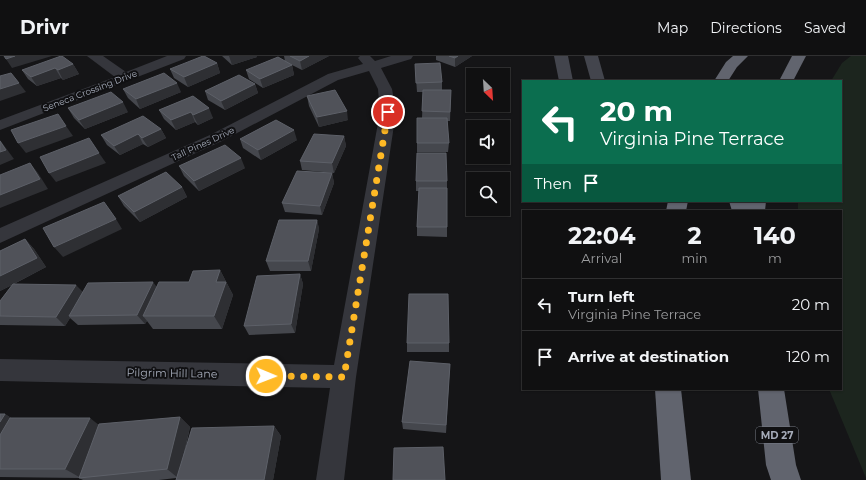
<!DOCTYPE html>
<html lang="en">
<head>
<meta charset="utf-8">
<style>
  :root { --surface:#101011; --page:#19191a; --text:#f1f3f6; --muted:#9c9d9f; --line:#303031 }
  body { margin:0; font-family:Montserrat,sans-serif; background:var(--page); color:var(--text); height:100vh; display:flex; flex-direction:column; font-size:15px; white-space:nowrap }
  * { box-sizing:border-box; margin:0 }
  p { font-size:13px; color:var(--muted) }
  .icon { flex:none; width:22px; height:22px; fill:none; stroke:currentColor; stroke-width:2; stroke-linecap:round; stroke-linejoin:round }
  .map { position:relative; flex:1; overflow:hidden }
  .details { position:absolute; left:522px; top:154px; width:320px; height:180px; display:flex; flex-direction:column; background:var(--surface); border-radius:0px; box-shadow:0 1px 3px #0004,0 0 0 1px var(--line) }
  .details>* { flex:none }
  .top-card { position:absolute; left:522px; top:24px; width:320px; height:122px; border-radius:0px; box-shadow:0 1px 3px #0004,0 0 0 1px var(--line); background:#0b6e4f; color:#fff; overflow:hidden }
  .needle { width:26px; rotate:155deg }
  .fabs { position:absolute; left:466px; top:12px; display:grid; gap:8px }
  .fabs a { display:grid; place-items:center; width:44px; height:44px; border-radius:0px; background:var(--surface); box-shadow:0 1px 3px #0004,0 0 0 1px var(--line); font-size:20px }
  .pin { position:absolute; display:grid; place-items:center; width:34px; height:34px; color:#fff; margin:-17px; border:2px solid #fff; border-radius:50%; box-shadow:0 1px 4px #0007 }
  .me { position:absolute; width:44px; margin:-22px; rotate:91deg; stroke-linejoin:round; filter:drop-shadow(0 0 3px #0008) }
  .turn { display:flex; align-items:center; gap:14px; height:84px; padding:0 12px; font-size:18px }
  .turn .icon { width:52px; height:52px; stroke-width:2.5 }
  .turn b { display:block; font-size:28px; line-height:34px }
  .then { display:flex; align-items:center; height:38px; padding:0 12px; background:#0003; gap:8px; font-size:15px }
  .eta { display:flex; justify-content:space-evenly; align-items:center; height:68px; text-align:center }
  .eta b { font-size:24px; font-weight:700; line-height:28px }
  ul { padding:0; list-style:none }
  li { display:flex; align-items:center; gap:12px; height:52px; padding:0 12px; border-top:1px solid var(--line) }
  li div { flex:1 }
  li b { display:block; font-size:15px }
  li em { font-style:normal }
  header { display:flex; align-items:center; gap:24px; box-sizing:border-box; height:56px; padding:0 20px; background:var(--surface); border-bottom:1px solid var(--line) }
  header strong { font-size:19px }
  nav { display:flex; gap:22px; margin-inline-start:auto; font-size:14px }
  .map>svg:first-child { display:block }
  .green { fill:#1c251e }
  .lines { fill:none; stroke-linecap:round; stroke-linejoin:round }
  .street { fill:#35363c; fill-rule:evenodd }
  .secondary { fill:#43454d; fill-rule:evenodd }
  .highway { fill:#61646e; fill-rule:evenodd }
  .wall { fill:#45474d }
  .shaded-wall { fill:#2e2f33 }
  .building { fill:#505259; stroke:#5d6068 }
  .route { stroke:#ffb925; stroke-width:7; stroke-dasharray:0 12.6 }
  .labels { text-anchor:middle; stroke-width:4; stroke-linejoin:round; paint-order:stroke }
  .far-street-label { font-size:9px; fill:#a5abb9; stroke:#101012 }
  .shield { fill:#101012; stroke:#787c87; stroke-width:1 }
  .shield-label { font-size:10px; font-weight:bold; fill:#a5abb9 }
  .street-label { font-size:11px; fill:#a5abb9; stroke:#101012 }
</style>
</head>
<body>
<header>
<strong>Drivr</strong>
<nav><a>Map</a><a>Directions</a><a>Saved</a></nav>
</header>
<div class="map">
<svg width="866" height="424" viewBox="0 0 866 424">
  <rect width="100%" height="100%" fill="#151517"/>
  <path class="green" d="M851,0H866V422L829,333H841V155H798V145H841V25H831L842,7Z"/>
  <g class="lines">
    <g class="street">
      <path d="M87,0H103L126,16L167,0H186L184,3L0,74V64L115,21Z"/>
      <path d="M360,0H370L375,5L391,0H413L411,3L381,12L392,33L396,56L356,321L344,424H316L330,332L0,325V303L334,309L380,56L378,33L369,15L338,24L222,85L0,187V172L210,79L328,18L363,8L358,2Z"/>
    </g>
    <g class="secondary">
      <path d="M554,0H568L573,25H559Z"/>
      <path d="M584,0H598L605,25H591Z"/>
    </g>
    <g class="highway">
      <path d="M733,0H748L737,11L728,25H714L726,6Z"/>
      <path d="M792,0H806L793,25H779Z"/>
      <path d="M668,145H688L686,155H666Z"/>
      <path d="M729,145H766L765,155H732Z"/>
      <path d="M655,333H681L691,424H661Z"/>
      <path d="M758,333H784L796,409L801,424H771L766,409Z"/>
    </g>
  </g>
  <g class="wall">
    <path d="M222,0H256L257,1L232,9Z"/>
    <path d="M284,0H329L302,14L290,8L292,9L294,19L263,32L249,23L246,14L285,5Z"/>
    <path d="M436,0H472L455,11L436,4Z"/>
    <path d="M217,7L220,17L188,31L174,22L170,13Z"/>
    <path d="M73,8L79,18L63,24L61,22L37,30L28,23L22,14Z"/>
    <path d="M415,8L442,26V34H451L450,65H447L449,87L448,96H417V87L422,62L423,36H417Z"/>
    <path d="M255,28L258,37L225,54L208,44L205,35Z"/>
    <path d="M123,33L181,36L140,53L128,42Z"/>
    <path d="M193,40L213,62L198,69L195,66L176,74L164,63L159,54Z"/>
    <path d="M307,40L348,64L319,71L309,50Z"/>
    <path d="M68,52L128,56L85,73L74,62Z"/>
    <path d="M161,73L166,82L148,91L143,88L120,99L107,89L101,79Z"/>
    <path d="M344,80L346,90L334,117L302,114L300,105Z"/>
    <path d="M240,83L297,84L261,104L243,92Z"/>
    <path d="M179,110L245,112L199,135L184,120Z"/>
    <path d="M332,117L334,127L322,159L285,156L282,147Z"/>
    <path d="M416,125H447V181L417,180V171L419,135H416Z"/>
    <path d="M182,131L187,141L140,166L124,150L118,140Z"/>
    <path d="M317,164L319,173L311,215H270L266,205Z"/>
    <path d="M25,183L34,193L46,211L14,228L83,236L157,231L189,226L220,214L233,239L222,273H153L147,265L145,268L78,269L70,262L65,270L0,269V245L12,229L0,235V195Z"/>
    <path d="M300,218L303,228L295,277L249,279L244,270Z"/>
    <rect x="407" y="287" width="42" height="9"/>
    <path d="M450,308L446,377L403,373L402,366Z"/>
    <path d="M0,358H5L11,362L98,369L180,361L190,371L185,395L274,370L281,380L273,424H176V422L159,424H83L79,422L0,421Z"/>
  </g>
  <g class="shaded-wall">
    <path d="M15,0H52L12,12L6,3Z"/>
    <path d="M229,0H256L257,1L232,9Z"/>
    <path d="M309,0H329L302,14L300,5Z"/>
    <path d="M458,0H472L455,11V2Z"/>
    <path d="M217,7L220,17L188,31L184,21Z"/>
    <path d="M73,8L79,18L63,24L58,14Z"/>
    <path d="M292,9L294,19L263,32L260,23Z"/>
    <path d="M55,12L61,22L37,30L31,21Z"/>
    <path d="M19,27L26,36L0,45V33Z"/>
    <path d="M177,27L181,36L140,53L136,43Z"/>
    <path d="M255,28L258,37L225,54L221,45Z"/>
    <path d="M123,46L128,56L85,73L79,64Z"/>
    <path d="M209,52L213,62L198,69L193,59Z"/>
    <path d="M347,55L348,64L319,71L317,61Z"/>
    <path d="M191,56L195,66L176,74L171,64Z"/>
    <path d="M66,70L73,80L26,97L18,87Z"/>
    <path d="M161,73L166,82L148,91L142,82Z"/>
    <path d="M294,74L297,84L261,104L258,94Z"/>
    <path d="M138,78L143,88L120,99L114,90Z"/>
    <path d="M344,80L346,90L334,117L332,107Z"/>
    <path d="M0,84L14,103L0,109Z"/>
    <path d="M99,97L106,107L56,126L49,117Z"/>
    <path d="M241,102L245,112L199,135L194,125Z"/>
    <path d="M30,107L38,117L48,133L0,152V139Z"/>
    <path d="M332,117L334,127L322,159L320,150Z"/>
    <path d="M182,131L187,141L140,166L134,156Z"/>
    <path d="M116,163L122,173L63,201L54,191Z"/>
    <path d="M317,164L319,173L311,215L308,205Z"/>
    <path d="M25,183L34,193L46,211L0,235V220Z"/>
    <path d="M220,214L233,239L222,273L214,260L216,226Z"/>
    <path d="M300,218L303,228L295,277L291,268Z"/>
    <path d="M153,226L160,235L143,260L147,265L145,268L137,259Z"/>
    <path d="M76,229L85,238L69,260L70,262L65,270L56,261Z"/>
    <path d="M5,358L17,366L0,395V366Z"/>
    <path d="M180,361L190,371L178,422L167,413Z"/>
    <path d="M90,362L104,373L81,422L65,413Z"/>
    <path d="M274,370L281,380L273,424H264Z"/>
  </g>
  <g class="building">
    <path d="M4,0H15L6,3Z"/>
    <path d="M61,0H62L73,8L58,14L55,12L31,21L22,14Z"/>
    <path d="M203,0H204L217,7L184,21L170,13Z"/>
    <path d="M290,0H309L300,5Z"/>
    <path d="M449,0H458L455,2Z"/>
    <path d="M278,1L292,9L260,23L246,14Z"/>
    <path d="M440,7L442,26L416,27L415,8Z"/>
    <path d="M11,17L19,27L0,33V20Z"/>
    <path d="M164,17L177,27L136,43L123,33Z"/>
    <path d="M239,19L255,28L221,45L205,35Z"/>
    <path d="M335,34L347,55L317,61L307,40Z"/>
    <path d="M423,34H451L450,56L422,55Z"/>
    <path d="M111,36L123,46L79,64L68,52Z"/>
    <path d="M193,40L209,52L193,59L191,56L171,64L159,54Z"/>
    <path d="M58,58L66,70L18,87L11,74Z"/>
    <path d="M143,60L161,73L142,82L138,78L114,90L101,79Z"/>
    <path d="M417,62H447L449,87H417Z"/>
    <path d="M276,64L294,74L258,94L240,83Z"/>
    <path d="M314,78L344,80L332,107L300,105Z"/>
    <path d="M89,82L99,97L49,117L40,101Z"/>
    <path d="M0,85L6,94L0,96Z"/>
    <path d="M225,89L241,102L194,125L179,110Z"/>
    <path d="M417,97H446L447,125H416Z"/>
    <path d="M30,107L40,123L0,139V119Z"/>
    <path d="M297,115L332,117L320,150L282,147Z"/>
    <path d="M166,116L182,131L134,156L118,140Z"/>
    <path d="M419,132H447V171H417Z"/>
    <path d="M104,146L116,163L54,191L43,172Z"/>
    <path d="M279,164H317L308,205H266Z"/>
    <path d="M25,183L37,202L0,220V195Z"/>
    <path d="M220,214L216,226H226L214,260H143L159,226H189L193,215Z"/>
    <path d="M300,218L291,268L244,270L257,220Z"/>
    <path d="M153,226L137,259L69,260L88,227Z"/>
    <path d="M13,228L76,229L56,261L0,260V245Z"/>
    <path d="M409,238H448L449,287H407Z"/>
    <path d="M410,305L450,308L446,369L402,366Z"/>
    <path d="M0,358H5L0,366Z"/>
    <path d="M180,361L167,413L79,422L99,368Z"/>
    <path d="M10,362H90L65,413H0V379Z"/>
    <path d="M274,370L264,424H176L192,372Z"/>
    <path d="M443,391L445,424H393L394,392Z"/>
  </g>
  <g class="lines">
    <path class="route" d="M266,320L344,321L388,56"/>
  </g>
  <g class="labels">
    <g class="far-street-label">
      <text transform="translate(90 35) rotate(-21)" y="3">Seneca Crossing Drive</text>
      <text transform="translate(203 88) rotate(-25)" y="3">Tall Pines Drive</text>
    </g>
    <rect class="shield" x="756" y="371" width="42" height="16" rx="3"/>
    <g class="shield-label">
      <text x="777" y="383">MD 27</text>
    </g>
    <g class="street-label">
      <text transform="translate(172 317) rotate(1)" y="4">Pilgrim Hill Lane</text>
    </g>
  </g>
</svg>
<div class="fabs">
<a><svg class="needle" viewBox="-14 -14 28 28"><path d="M0-13l5 13h-10z" fill="#e53935"/><path d="M0 13l5-13h-10z" fill="#9c9d9f"/></svg></a>
<a><svg class="icon" aria-label="sound" viewBox="0 0 24 24"><path d="M4 9h4l5-4v14l-5-4H4zM17 9q2 3 0 6"/></svg></a>
<a><svg class="icon" aria-label="search" viewBox="0 0 24 24"><circle cx="10" cy="10" r="6"/><path d="M15 15l6 6"/></svg></a>
</div>
<div class="pin" style="left:388px;top:56px;background:#d93025"><svg class="icon" aria-label="arrive" viewBox="0 0 24 24"><path d="M6 21V4h12l-3 4 3 4H6"/></svg></div>
<svg class="me" style="left:266px;top:320px" viewBox="-20 -20 40 40"><circle r="17" fill="#ffb925" stroke="#fff" stroke-width="3"/><path d="M0-11L8 9 0 5-8 9z" fill="#fff"/></svg>
<div class="top-card">
<div class="turn"><svg class="icon" aria-label="left" viewBox="0 0 24 24"><path d="M17 20v-9H6M10 6l-5 5 5 5"/></svg><div><b>20 m</b>Virginia Pine Terrace</div></div>
<div class="then">Then<svg class="icon" aria-label="arrive" viewBox="0 0 24 24"><path d="M6 21V4h12l-3 4 3 4H6"/></svg></div>
</div>
<section class="details">
<div class="eta">
<div><b>22:04</b><p>Arrival</p></div>
<div><b>2</b><p>min</p></div>
<div><b>140</b><p>m</p></div>
</div>
<ul>
<li><svg class="icon" aria-label="left" viewBox="0 0 24 24"><path d="M17 20v-9H6M10 6l-5 5 5 5"/></svg><div><b>Turn left</b><p>Virginia Pine Terrace</p></div><em>20 m</em></li>
<li><svg class="icon" aria-label="arrive" viewBox="0 0 24 24"><path d="M6 21V4h12l-3 4 3 4H6"/></svg><div><b>Arrive at destination</b></div><em>120 m</em></li>
</ul>
</section>
</div>
</body>
</html>
